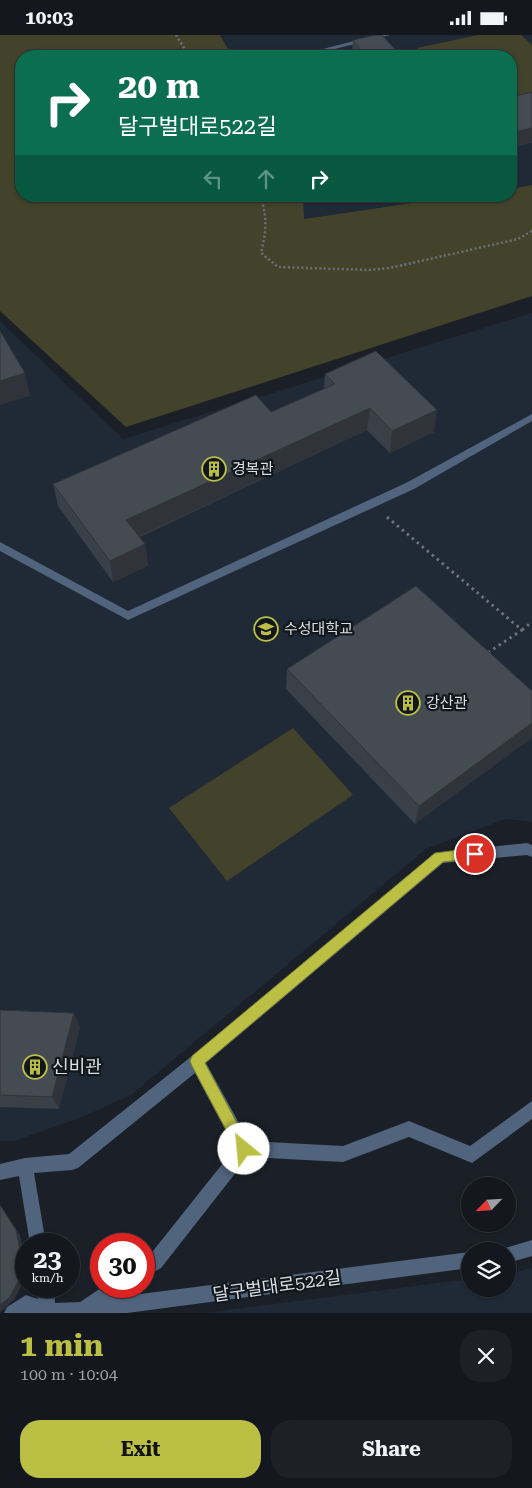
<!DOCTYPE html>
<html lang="en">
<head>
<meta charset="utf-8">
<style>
  :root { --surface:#14181e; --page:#1d2127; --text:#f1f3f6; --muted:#9da0a4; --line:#33373c; --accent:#bbc045 }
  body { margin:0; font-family:"Roboto Serif","Noto Sans KR",serif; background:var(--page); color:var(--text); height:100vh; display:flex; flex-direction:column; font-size:19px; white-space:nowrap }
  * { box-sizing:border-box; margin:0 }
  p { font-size:16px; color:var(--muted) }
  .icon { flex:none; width:28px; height:28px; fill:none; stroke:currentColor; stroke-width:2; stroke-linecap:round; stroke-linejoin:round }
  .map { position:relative; height:1278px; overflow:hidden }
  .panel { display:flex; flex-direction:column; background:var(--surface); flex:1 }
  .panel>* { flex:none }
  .banner { position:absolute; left:15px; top:15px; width:502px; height:152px; border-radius:20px; box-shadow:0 1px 4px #0004,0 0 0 1px var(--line); background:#0b6e4f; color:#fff; overflow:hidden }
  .needle { width:32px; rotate:245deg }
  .fabs { position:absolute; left:461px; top:1142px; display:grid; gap:10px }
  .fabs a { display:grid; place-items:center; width:55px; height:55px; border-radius:50%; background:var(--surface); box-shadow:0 1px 4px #0004,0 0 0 1px var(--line); font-size:25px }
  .speed { position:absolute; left:15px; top:1198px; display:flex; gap:10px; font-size:25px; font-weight:700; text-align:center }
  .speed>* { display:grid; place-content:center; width:65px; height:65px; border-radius:50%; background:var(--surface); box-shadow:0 1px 4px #0004,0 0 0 1px var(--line); line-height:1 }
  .speed small { font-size:12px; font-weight:400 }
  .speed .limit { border:8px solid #d22; background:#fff; color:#111 }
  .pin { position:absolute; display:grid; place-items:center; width:42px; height:42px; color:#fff; margin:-21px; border:2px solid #fff; border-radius:50%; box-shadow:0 1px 5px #0007 }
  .me { position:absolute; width:55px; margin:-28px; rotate:332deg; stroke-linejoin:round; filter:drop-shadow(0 0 4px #0008) }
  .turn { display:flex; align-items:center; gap:18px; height:105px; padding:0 20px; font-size:22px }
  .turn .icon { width:65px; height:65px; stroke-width:2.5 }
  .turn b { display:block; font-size:35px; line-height:42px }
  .lanes { display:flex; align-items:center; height:48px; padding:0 20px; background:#0003; justify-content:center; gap:25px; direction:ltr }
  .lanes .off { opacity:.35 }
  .round { display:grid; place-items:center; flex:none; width:52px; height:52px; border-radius:20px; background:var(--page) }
  .overview { display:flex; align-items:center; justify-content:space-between; height:85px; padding:0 20px }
  h1 { font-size:30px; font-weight:700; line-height:38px; color:var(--accent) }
  .action { display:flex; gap:10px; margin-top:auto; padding:10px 20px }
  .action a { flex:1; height:58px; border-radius:20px; background:var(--accent); color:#111; font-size:20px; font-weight:700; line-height:58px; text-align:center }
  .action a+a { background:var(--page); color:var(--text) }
  .status { display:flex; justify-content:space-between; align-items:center; height:35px; padding:0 25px; background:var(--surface); direction:ltr }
  .status svg { height:14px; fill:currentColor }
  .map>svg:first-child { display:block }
  .built { fill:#202936 }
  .green { fill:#42432a }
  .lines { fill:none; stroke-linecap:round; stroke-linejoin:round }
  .path-far1 { stroke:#6c7177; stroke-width:2.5; stroke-dasharray:2 2.5; stroke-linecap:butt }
  .path { stroke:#6c7177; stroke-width:3; stroke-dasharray:2.5 4; stroke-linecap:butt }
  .service { fill:#51647d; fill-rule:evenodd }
  .minor { fill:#51647d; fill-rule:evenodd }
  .wall { fill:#3a4047 }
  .shaded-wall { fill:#30343a }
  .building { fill:#444b53; stroke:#30343a }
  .route { fill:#bbc045; stroke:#7a7d2d }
  .labels { text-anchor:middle; stroke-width:4.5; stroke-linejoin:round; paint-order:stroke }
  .poi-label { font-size:15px; fill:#dadee3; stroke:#12171e; text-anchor:start }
  .near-poi-label { font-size:18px; fill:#dadee3; stroke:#12171e; text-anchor:start }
  .near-street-label { font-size:18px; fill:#dadee3; stroke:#12171e }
</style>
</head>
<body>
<div class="status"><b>10:03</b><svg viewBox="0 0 49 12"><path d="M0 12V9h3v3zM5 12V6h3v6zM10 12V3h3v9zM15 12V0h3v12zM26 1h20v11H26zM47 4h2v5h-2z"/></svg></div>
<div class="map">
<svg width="532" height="1278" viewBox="0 0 532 1278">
  <rect width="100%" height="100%" fill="#1b2028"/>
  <g class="built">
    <path d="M220,0H532V150L511,154V21H232Z"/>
    <path d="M303,161H459L303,184Z"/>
    <path d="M532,278V787L505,784L426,814L131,1060L82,1082L14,1106H0V286L123,404Z"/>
    <path d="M532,1233V1278H204L470,1244V1254H508V1239Z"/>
  </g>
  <g class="green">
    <path d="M0,0H220L232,21H21V161H303L304,184L459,161H511V154L532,150V261L126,392L0,276Z"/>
    <path d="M478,0H521L532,10V63L511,67V21H424L417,13Z"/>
    <path d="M293,693L353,760L227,846L169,773Z"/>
  </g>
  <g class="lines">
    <g class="path-far1">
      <path d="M176,0L189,21"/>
      <path d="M260,161C268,181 266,198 261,218L278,232L369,235L390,233L518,204L532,196"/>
    </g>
    <g class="path">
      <path d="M387,482L522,595L486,619"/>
      <path d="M522,595L532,587"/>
    </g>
    <g class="service">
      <path d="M377,0H390L319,18L315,16Z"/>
      <path d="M532,379V386L414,454L128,585L0,516V507L128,576L406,448Z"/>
    </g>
    <g class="minor">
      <path d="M527,808L532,810V822L527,820L443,828L206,1028L249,1106L343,1111L409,1086L470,1111L532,1066V1084L472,1128L409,1102L343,1127L248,1122L161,1233L144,1243V1225L149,1221L235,1113L195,1038L78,1133L72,1135L34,1138L46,1209H30L19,1141L0,1145V1129L25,1123L69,1119L192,1021L435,818Z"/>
      <path d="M532,1205V1221L508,1228V1216H501L502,1214Z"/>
      <path d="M470,1217V1233L127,1278H4L7,1272L26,1260L38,1264L37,1251H54L55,1268L80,1267L104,1251H127L125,1257L117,1262Z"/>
    </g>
  </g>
  <g class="wall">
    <path d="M353,5L401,21L352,17Z"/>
    <path d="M325,339L434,397L390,418L367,395L140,502L145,509L148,531L113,547L58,471L53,449L271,377L324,354Z"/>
    <path d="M287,634L532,656L415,789L286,654Z"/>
    <path d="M0,975L80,992L59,1074L0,1072Z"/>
  </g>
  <g class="shaded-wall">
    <path d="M532,93V108L511,113V98Z"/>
    <path d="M25,338L30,361L0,370V346Z"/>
    <path d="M370,373L367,395L129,506L126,485Z"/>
    <path d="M437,375L434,397L390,418L392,396Z"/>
    <path d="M145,509L148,531L113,547L110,526Z"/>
    <path d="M532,688V703L415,789L419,771Z"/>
    <path d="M74,978L80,992L59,1074L52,1062Z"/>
    <path d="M0,1170L20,1200L26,1230V1242L14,1265L0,1277Z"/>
  </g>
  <g class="building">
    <path d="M375,0H382L401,21H331L361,15L353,5Z"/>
    <path d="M301,15L306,21H273Z"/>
    <path d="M532,57V93L511,98V62Z"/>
    <path d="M0,296L25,338L0,346Z"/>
    <path d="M376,316L437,375L392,396L370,373L126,485L145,509L110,526L53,449L256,360L271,377L335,349L325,339Z"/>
    <path d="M416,551L532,656V688L419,771L287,634Z"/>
    <path d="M0,975L74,978L52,1062L0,1060Z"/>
    <path d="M0,1170L16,1195L24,1235L10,1262L0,1270Z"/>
  </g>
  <path class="route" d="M475,813L479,815L481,819L479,823L443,827L205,1028L251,1114L249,1119L244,1122L239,1119L192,1031L190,1026L192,1021L435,818Z"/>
  <defs>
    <g id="building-ring" transform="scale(1.25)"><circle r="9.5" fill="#12171e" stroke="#bbc045" stroke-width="1.5"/><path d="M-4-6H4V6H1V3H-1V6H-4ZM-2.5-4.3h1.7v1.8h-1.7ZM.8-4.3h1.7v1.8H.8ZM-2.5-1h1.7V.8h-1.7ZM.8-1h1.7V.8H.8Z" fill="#bbc045"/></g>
    <g id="university-ring" transform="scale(1.25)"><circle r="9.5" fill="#12171e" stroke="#bbc045" stroke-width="1.5"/><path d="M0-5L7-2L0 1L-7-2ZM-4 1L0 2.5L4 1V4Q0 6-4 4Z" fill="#bbc045"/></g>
  </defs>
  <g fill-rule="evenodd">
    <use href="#building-ring" x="214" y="434"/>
    <use href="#university-ring" x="266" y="594"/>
    <use href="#building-ring" x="408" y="668"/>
    <use href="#building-ring" x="35" y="1032"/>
  </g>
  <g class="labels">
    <g class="poi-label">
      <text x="232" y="439">경복관</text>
      <text x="284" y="599">수성대학교</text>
      <text x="426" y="673">강산관</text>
    </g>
    <g class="near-poi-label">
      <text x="52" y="1038">신비관</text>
    </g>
    <g class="near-street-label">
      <text transform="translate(277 1251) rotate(-8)" y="6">달구벌대로522길</text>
    </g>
  </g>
</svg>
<div class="fabs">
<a><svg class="needle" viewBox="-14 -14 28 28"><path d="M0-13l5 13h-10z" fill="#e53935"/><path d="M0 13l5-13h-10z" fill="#9da0a4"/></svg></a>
<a><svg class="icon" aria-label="layers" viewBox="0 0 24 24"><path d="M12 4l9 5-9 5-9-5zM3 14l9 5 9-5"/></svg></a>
</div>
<div class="speed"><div>23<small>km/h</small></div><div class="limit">30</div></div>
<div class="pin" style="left:475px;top:819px;background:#d93025"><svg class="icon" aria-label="arrive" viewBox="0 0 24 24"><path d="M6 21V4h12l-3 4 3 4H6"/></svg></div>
<svg class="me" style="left:244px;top:1114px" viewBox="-20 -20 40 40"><circle r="19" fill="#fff"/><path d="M0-13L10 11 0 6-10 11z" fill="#bbc045"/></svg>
<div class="banner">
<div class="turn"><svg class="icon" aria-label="right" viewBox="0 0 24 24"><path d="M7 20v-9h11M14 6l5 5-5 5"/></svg><div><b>20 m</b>달구벌대로522길</div></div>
<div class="lanes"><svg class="icon off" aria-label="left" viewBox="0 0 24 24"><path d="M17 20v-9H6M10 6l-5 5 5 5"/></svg><svg class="icon off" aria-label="ahead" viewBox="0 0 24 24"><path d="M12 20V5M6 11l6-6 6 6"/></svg><svg class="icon" aria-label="right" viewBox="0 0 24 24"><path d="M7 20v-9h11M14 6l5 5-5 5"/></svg></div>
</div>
</div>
<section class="panel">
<div class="overview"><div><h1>1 min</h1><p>100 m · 10:04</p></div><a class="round"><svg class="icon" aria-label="close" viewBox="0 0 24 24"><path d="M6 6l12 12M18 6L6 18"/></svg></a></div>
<div class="action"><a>Exit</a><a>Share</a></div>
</section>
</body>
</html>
